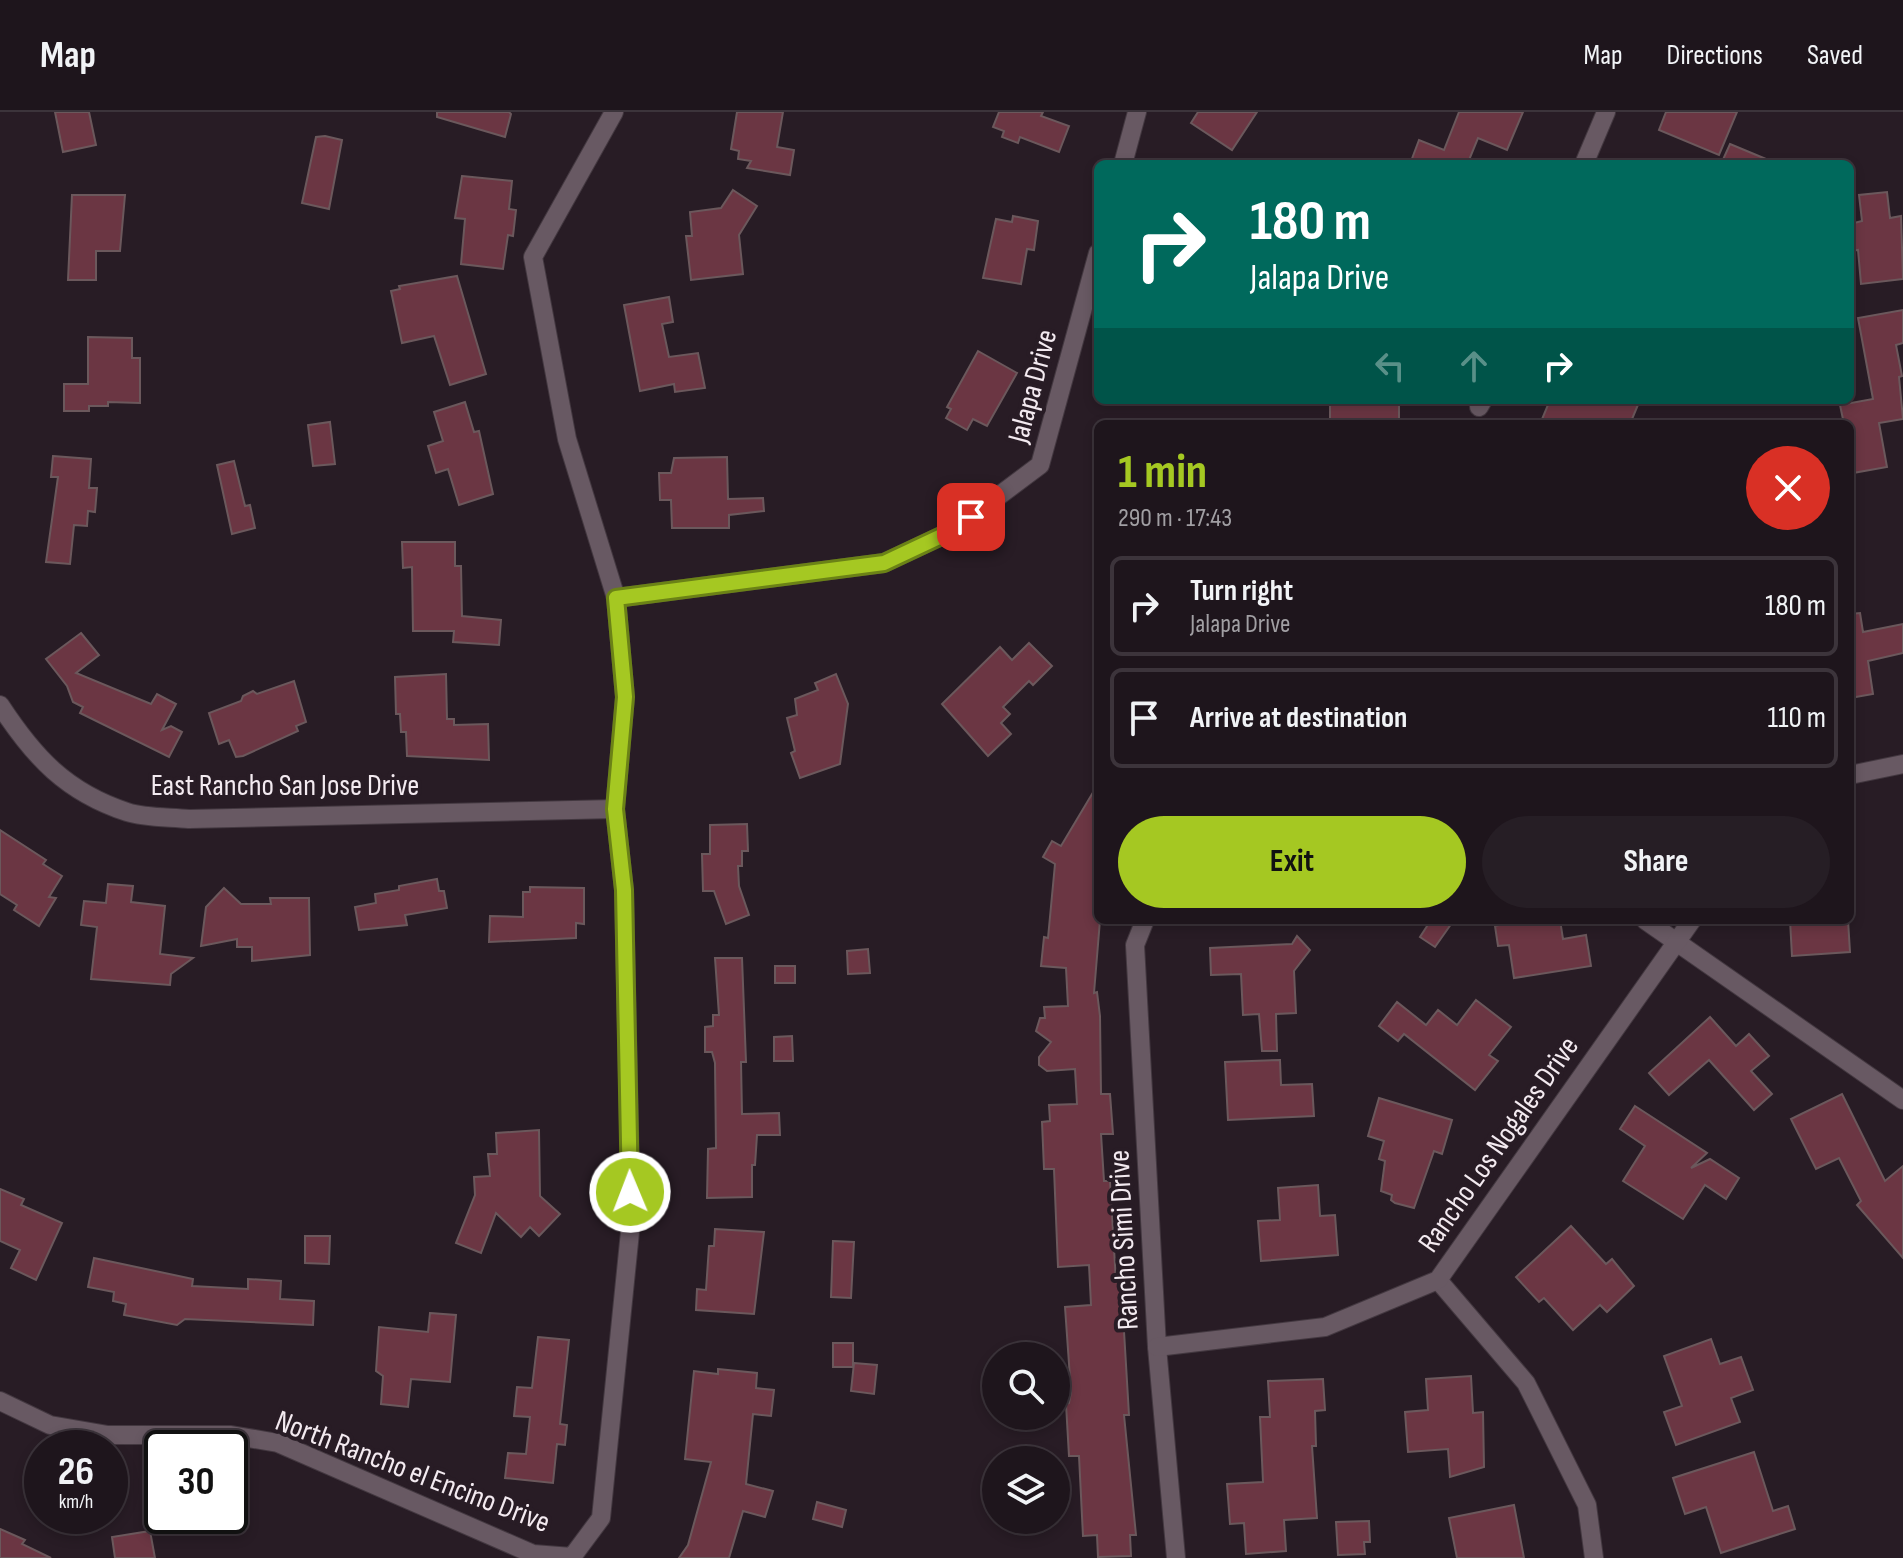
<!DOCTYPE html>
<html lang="en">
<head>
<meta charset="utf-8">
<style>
  :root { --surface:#1e151c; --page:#261e25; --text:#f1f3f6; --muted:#a19fa3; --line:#3c343b; --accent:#a5c822 }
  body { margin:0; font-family:"Sofia Sans Condensed",sans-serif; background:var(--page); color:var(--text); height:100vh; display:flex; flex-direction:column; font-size:30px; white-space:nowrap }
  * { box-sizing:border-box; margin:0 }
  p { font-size:26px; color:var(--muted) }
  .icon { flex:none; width:44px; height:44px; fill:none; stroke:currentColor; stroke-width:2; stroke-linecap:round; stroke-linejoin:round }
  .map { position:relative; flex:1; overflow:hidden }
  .drawer { position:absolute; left:1094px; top:308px; width:760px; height:504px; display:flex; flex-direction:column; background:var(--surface); border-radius:12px; box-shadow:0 4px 12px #0003,0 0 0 2px var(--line) }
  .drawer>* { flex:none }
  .top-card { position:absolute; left:1094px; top:48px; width:760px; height:244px; border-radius:12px; box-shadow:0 4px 12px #0003,0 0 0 2px var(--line); background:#00695c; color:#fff; overflow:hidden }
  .buttons { position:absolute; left:982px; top:1230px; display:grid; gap:16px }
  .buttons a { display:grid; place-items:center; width:88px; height:88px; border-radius:50%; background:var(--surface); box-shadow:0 4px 12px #0003,0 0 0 2px var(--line); font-size:40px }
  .speed { position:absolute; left:24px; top:1318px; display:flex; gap:16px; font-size:40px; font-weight:700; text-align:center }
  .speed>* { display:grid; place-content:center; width:104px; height:104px; border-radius:50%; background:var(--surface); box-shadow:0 4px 12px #0003,0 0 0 2px var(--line); line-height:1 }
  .speed small { font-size:20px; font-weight:400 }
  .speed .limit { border:4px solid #111; border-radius:12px; background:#fff; color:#111 }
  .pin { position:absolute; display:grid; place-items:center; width:68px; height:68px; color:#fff; margin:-34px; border-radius:16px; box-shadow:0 4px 12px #0006 }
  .me { position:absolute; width:88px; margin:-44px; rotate:359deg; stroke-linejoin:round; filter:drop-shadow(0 0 6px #0008) }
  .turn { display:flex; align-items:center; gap:28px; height:168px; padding:0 24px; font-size:36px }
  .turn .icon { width:104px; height:104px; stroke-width:2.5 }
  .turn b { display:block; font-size:56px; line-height:68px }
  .lanes { display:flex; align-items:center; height:76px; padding:0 24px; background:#0003; justify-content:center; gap:40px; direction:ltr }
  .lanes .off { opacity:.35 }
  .round { display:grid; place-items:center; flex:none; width:84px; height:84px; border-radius:42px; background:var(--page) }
  .overview { display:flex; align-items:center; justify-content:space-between; height:136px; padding:0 24px }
  h1 { font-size:48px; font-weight:700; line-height:60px; color:var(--accent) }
  .button { display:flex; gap:16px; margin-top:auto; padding:16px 24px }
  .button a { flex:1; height:92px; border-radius:48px; background:var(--accent); color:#111; font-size:32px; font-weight:700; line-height:92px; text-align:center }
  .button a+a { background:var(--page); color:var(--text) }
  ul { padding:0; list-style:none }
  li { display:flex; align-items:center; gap:24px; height:100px; margin:0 16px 12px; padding:0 8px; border:4px solid var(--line); border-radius:12px }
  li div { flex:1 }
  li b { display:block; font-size:30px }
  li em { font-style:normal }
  header { display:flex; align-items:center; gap:48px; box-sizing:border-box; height:112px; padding:0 40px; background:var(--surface); border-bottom:2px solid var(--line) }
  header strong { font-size:38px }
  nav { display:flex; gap:44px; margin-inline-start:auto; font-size:28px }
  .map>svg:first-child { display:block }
  .building { fill:#6b3643; stroke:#6b585c; stroke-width:2 }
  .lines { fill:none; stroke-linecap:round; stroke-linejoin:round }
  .minor-casing { stroke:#433840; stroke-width:20 }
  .minor { stroke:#685963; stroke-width:18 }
  .route-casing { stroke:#6b8216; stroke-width:20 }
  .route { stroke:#a5c822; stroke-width:14 }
  .labels { text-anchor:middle; stroke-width:8; stroke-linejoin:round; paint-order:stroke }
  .street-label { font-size:30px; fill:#f3eaf0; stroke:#281c25 }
</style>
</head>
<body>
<header>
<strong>Map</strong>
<nav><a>Map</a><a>Directions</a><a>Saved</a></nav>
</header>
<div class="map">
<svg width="1903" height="1446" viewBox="0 0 1903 1446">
  <rect width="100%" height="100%" fill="#281c25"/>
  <g class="building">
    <path d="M55,0H89L96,33L63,40Z"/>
    <path d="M437,0H509L511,2L505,25L437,5Z"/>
    <path d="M737,0H783L777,35L794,38L790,63L747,56L751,49L738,47L739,39L731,37Z"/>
    <path d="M999,0H1043L1041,4L1069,14L1059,40L1020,25L1018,31L1002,25L1004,19L993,15Z"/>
    <path d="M1198,0H1257L1232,38L1191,11Z"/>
    <path d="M1459,0H1523L1507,38L1478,26L1469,48L1476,52H1410L1419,28L1444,38Z"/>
    <path d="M1666,0H1737L1719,43L1659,18Z"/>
    <path d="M325,24L342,28L329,97L302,91L316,25Z"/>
    <path d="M1730,32L1778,52H1721Z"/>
    <path d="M462,64L512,69L509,97L516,98L513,124L508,123L503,157L461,152L465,107L455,106Z"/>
    <path d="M733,78L757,94L739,123L743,162L691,168L686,124H692L690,100L721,96Z"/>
    <path d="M1887,80L1890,106L1901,104L1903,167L1861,172L1858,138L1851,139L1850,112L1862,109L1859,83Z"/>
    <path d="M72,83H125L120,139H96V168H68Z"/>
    <path d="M1013,104L1038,109L1034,138L1027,137L1021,172L983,166L996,107L1012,110Z"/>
    <path d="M457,164L486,262L450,273L434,224L402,231L391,179L400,177L399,174Z"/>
    <path d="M669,185L673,210L662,212L669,245L698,241L705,276L675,280L674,272L640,279L624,193Z"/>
    <path d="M1903,198V231L1896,233L1902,264L1899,265L1903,307L1879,311L1887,355L1853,361L1850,312H1844L1840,293L1873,287L1858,206Z"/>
    <path d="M88,225L132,226V246H140V291L108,290V294H89V299H64V272H88Z"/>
    <path d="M978,239L1017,261L987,314L973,307L967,318L946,306L951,297L947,295Z"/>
    <rect x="1330" y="288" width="69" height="24"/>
    <path d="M1550,288H1640L1630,312H1540Z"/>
    <path d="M465,290L474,320L479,319L493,382L459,393L448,357L436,361L428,334L443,329L434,300Z"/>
    <path d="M330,310L335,352L313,354L308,313Z"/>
    <path d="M53,344L91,347L89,376H97L95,400L88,399L87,414L74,413L70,452L46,450L58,365H51Z"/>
    <path d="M727,345L728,387L763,386L764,399L729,403V416H672L671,388H660L659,361H671L674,346Z"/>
    <path d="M234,349L245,394L250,393L255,416L232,422L217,353Z"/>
    <path d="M402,430H455V454H461L462,504L501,508L499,533L453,530L454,519H413L412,455L403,456Z"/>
    <path d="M1860,501L1863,520L1903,512V541L1868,549L1873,582L1850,586V502Z"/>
    <path d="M81,521L99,543L76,561L151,592L157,582L176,592L162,618L171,614L182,620L169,645L80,601L83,595L73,590L67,574L46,547Z"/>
    <path d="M1029,531L1052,554L1033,573L1029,569L1003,595L1010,602L1001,611L1011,622L988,644L942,592L1000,535L1012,548Z"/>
    <path d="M446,562L447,607H454V613L488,612L489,648L407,644L406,620H401L400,602H396L395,565Z"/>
    <path d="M836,562L848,592L840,652L800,666L791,641L795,639L787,606L797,603L795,587L818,578L815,571Z"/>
    <path d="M294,569L306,610L296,614L298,619L243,644L236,645L229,628L219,632L209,601L241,589L243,584L253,579L257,582Z"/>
    <path d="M1098,672L1100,808L1094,881L1097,880L1100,904L1101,982H1110L1113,1022H1101L1104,1069H1110L1116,1170L1121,1169L1129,1303H1124L1136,1423H1130L1131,1444L1098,1445L1097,1423L1083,1424L1079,1344H1069L1066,1292L1069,1291L1071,1280L1065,1195L1091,1193L1089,1153L1058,1155L1054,1057H1044L1042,1010L1050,1009L1049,993L1077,992L1075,957L1047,959L1039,953V945L1051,930L1036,919L1040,906H1045L1044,895L1068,894L1066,856L1041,854L1044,825L1048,826L1055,752L1043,745L1052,729L1061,734Z"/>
    <path d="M747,712L748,739H742V754H738L739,774L749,803L726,812L714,779H703L702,742H710V713Z"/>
    <path d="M0,718L46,748L43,752L62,764L49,785L56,786L39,814L14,798L17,793L0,782Z"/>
    <path d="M437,767L439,779H444L447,796L405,803L407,813L359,818L355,795L376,791L375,782L399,778V774Z"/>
    <path d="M108,772L133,774L131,790L165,794L160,842L193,846L171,862L170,873L91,867L97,815L81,813L84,789L106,791Z"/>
    <path d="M530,775L584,776V812L576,811V826L489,830L490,804L523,805V780H530Z"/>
    <path d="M224,776L241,792H271L270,786H309L310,843L252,849V835H237V827L201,834L206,795Z"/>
    <path d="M1431,808H1454L1435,835L1420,825Z"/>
    <path d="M1519,808H1560L1563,827L1586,823L1591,854L1514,866L1509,833L1498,834L1495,814Z"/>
    <path d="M1790,808H1848L1850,840L1792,844Z"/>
    <path d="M1297,824L1310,838L1294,859L1296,901L1276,902L1277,939H1262L1259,902L1243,903L1241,862L1211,863L1210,836L1292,832Z"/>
    <path d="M868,837L870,861L848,862L847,839Z"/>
    <path d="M715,846H742L746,950H741L742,1002L779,1001L780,1023H757L755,1053H752V1085L707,1086L708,1037L716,1036L715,951L712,940H705V915L713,914V903H719Z"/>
    <rect x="775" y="854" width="20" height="17"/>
    <path d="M1476,888L1511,915L1489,943L1498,949L1475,978L1404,922L1398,929L1379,914L1397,890L1426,913L1438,898L1457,913Z"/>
    <path d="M1710,905L1736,934L1749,922L1769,944L1751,959L1772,982L1754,998L1709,948L1669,983L1649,961Z"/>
    <path d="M792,924L793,949H774V925Z"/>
    <path d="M1280,948L1281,973L1312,972L1314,1004L1228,1008L1225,950Z"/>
    <path d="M1842,982L1885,1069L1903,1054V1146L1857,1093L1861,1089L1839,1046L1816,1057L1791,1007Z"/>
    <path d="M1379,986L1452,1008L1442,1042L1434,1039L1414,1096L1395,1091L1391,1088L1392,1083L1381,1079L1385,1049L1379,1047L1384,1029L1368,1024Z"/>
    <path d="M1635,994L1707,1041L1691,1056L1710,1047L1739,1066L1726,1087L1705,1073L1683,1107L1623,1069L1645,1034L1620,1017Z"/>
    <path d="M539,1018L540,1084L560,1102L539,1124L530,1115L521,1125L496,1101L481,1141L456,1131L475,1083L474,1065L490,1064L488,1042H497L496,1021Z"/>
    <path d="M1318,1073L1320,1104L1335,1103L1338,1143L1261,1149L1258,1109L1280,1108L1278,1076Z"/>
    <path d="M0,1077L24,1087L21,1093L62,1111L36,1168L11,1156L20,1138L0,1129Z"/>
    <path d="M1571,1114L1606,1152L1612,1147L1634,1174L1607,1200L1600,1193L1573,1218L1544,1186L1539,1190L1516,1165Z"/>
    <path d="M715,1117L764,1120L754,1202L696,1198L697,1177L706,1178L709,1134H714Z"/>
    <path d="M305,1124H330L329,1152L305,1151Z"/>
    <path d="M833,1129L854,1130L851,1186L831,1185Z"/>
    <path d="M94,1146L193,1167L192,1174L248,1177V1167L281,1169L280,1187L314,1189L313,1213L185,1207L177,1213L124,1203L126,1192L113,1189L114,1180L88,1175Z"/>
    <path d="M430,1201L456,1203L450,1270L411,1267L408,1295L381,1292L383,1264L376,1259L379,1215L428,1220Z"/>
    <path d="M538,1225L569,1228L560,1312L567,1313L565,1333L557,1332L553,1371L505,1366L508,1341L526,1342L530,1305L514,1304L517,1275L532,1276Z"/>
    <path d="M1711,1227L1720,1252L1741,1245L1753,1278L1731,1286L1740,1310L1676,1333L1664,1300L1682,1294L1664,1244Z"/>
    <rect x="833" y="1231" width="20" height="24"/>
    <path d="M854,1251L877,1253L874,1282L851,1279Z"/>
    <path d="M718,1257L757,1261L756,1276L774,1278L771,1304L753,1302L746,1372L773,1379L765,1405L743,1399L729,1446H679L688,1433L711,1350L685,1347L694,1259L718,1262Z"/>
    <path d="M1471,1264L1473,1301L1483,1300L1484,1355L1450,1365L1448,1337L1408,1340L1405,1300L1428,1298L1426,1267Z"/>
    <path d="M1323,1267L1325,1298L1315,1299L1316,1334H1312L1317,1406L1284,1408L1286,1439L1246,1442L1244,1411L1230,1412L1227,1372L1263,1370L1260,1305H1270L1268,1269Z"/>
    <path d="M1754,1340L1773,1399L1788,1394L1795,1417L1721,1441L1706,1395L1685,1402L1673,1366Z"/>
    <path d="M817,1390L846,1398L842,1415L813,1407Z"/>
    <path d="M1514,1393L1524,1446H1457L1449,1406Z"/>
    <path d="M1369,1409L1370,1430H1364L1365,1442L1338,1443L1336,1410Z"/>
    <path d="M0,1417L25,1428L22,1432L51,1446H0Z"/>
    <path d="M150,1419L155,1446H115L112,1425Z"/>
  </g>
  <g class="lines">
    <g class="minor-casing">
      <g id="minor">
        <path d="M1123,52L1137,0"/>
        <path d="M1584,52L1606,0"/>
        <path d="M1479,295L1483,288"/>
        <path d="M616,486L884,451L952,419L1040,353L1098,141"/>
        <path d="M0,593C34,645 66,680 127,700C145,706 170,705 189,707L615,697"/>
        <path d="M1850,663L1903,652"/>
        <path d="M1145,808L1135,833L1157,1235L1176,1446"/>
        <path d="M1645,808L1903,988"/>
        <path d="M1438,1168L1526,1271L1587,1393L1594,1446"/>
        <path d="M1157,1235L1325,1215L1438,1168L1692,808"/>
        <path d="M0,1289L50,1313L108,1323H231L278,1331L533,1442L572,1445L601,1406L631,1110L624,778L615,697L625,585L616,486L567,327L533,145L614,0"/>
      </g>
    </g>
    <use href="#minor" class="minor"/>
  </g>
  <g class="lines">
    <g class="route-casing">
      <path id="route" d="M630,1080L624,778L615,697L625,585L616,486L884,451L952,419L971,405"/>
    </g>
    <use href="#route" class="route"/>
  </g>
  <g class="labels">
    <g class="street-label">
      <text transform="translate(1032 274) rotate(-75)" y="10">Jalapa Drive</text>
      <text x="285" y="683">East Rancho San Jose Drive</text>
      <text transform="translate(1498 1032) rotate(-55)" y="10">Rancho Los Nogales Drive</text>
      <text transform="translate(1123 1128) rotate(-93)" y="10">Rancho Simi Drive</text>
      <text transform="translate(413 1359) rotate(21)" y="10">North Rancho el Encino Drive</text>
    </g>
  </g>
</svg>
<div class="buttons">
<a><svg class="icon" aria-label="search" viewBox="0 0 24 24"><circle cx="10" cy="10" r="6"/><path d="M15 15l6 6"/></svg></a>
<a><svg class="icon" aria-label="layers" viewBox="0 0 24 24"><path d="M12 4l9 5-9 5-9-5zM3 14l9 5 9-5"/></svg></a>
</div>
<div class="speed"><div>26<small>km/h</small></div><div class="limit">30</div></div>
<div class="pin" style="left:971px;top:405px;background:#d93025"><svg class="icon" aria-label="arrive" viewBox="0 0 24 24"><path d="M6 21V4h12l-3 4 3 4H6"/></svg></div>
<svg class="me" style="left:630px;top:1080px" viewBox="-20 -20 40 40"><circle r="17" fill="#a5c822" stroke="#fff" stroke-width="3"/><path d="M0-11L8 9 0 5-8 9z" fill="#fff"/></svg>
<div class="top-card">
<div class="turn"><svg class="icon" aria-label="right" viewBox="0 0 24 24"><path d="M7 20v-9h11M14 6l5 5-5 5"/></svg><div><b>180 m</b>Jalapa Drive</div></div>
<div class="lanes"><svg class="icon off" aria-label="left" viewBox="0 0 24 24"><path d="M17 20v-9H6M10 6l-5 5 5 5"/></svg><svg class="icon off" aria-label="ahead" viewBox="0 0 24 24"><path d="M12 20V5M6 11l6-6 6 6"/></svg><svg class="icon" aria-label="right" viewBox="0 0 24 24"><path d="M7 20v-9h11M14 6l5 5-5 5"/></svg></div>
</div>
<section class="drawer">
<div class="overview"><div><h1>1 min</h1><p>290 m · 17:43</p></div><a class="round" style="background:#d93025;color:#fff"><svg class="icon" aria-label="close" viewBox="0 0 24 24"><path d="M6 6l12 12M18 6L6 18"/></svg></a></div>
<ul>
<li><svg class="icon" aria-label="right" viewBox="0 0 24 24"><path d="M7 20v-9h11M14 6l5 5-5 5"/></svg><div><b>Turn right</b><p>Jalapa Drive</p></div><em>180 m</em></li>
<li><svg class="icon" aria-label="arrive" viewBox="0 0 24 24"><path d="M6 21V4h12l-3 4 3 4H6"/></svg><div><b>Arrive at destination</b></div><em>110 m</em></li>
</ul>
<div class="button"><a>Exit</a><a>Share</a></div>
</section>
</div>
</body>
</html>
